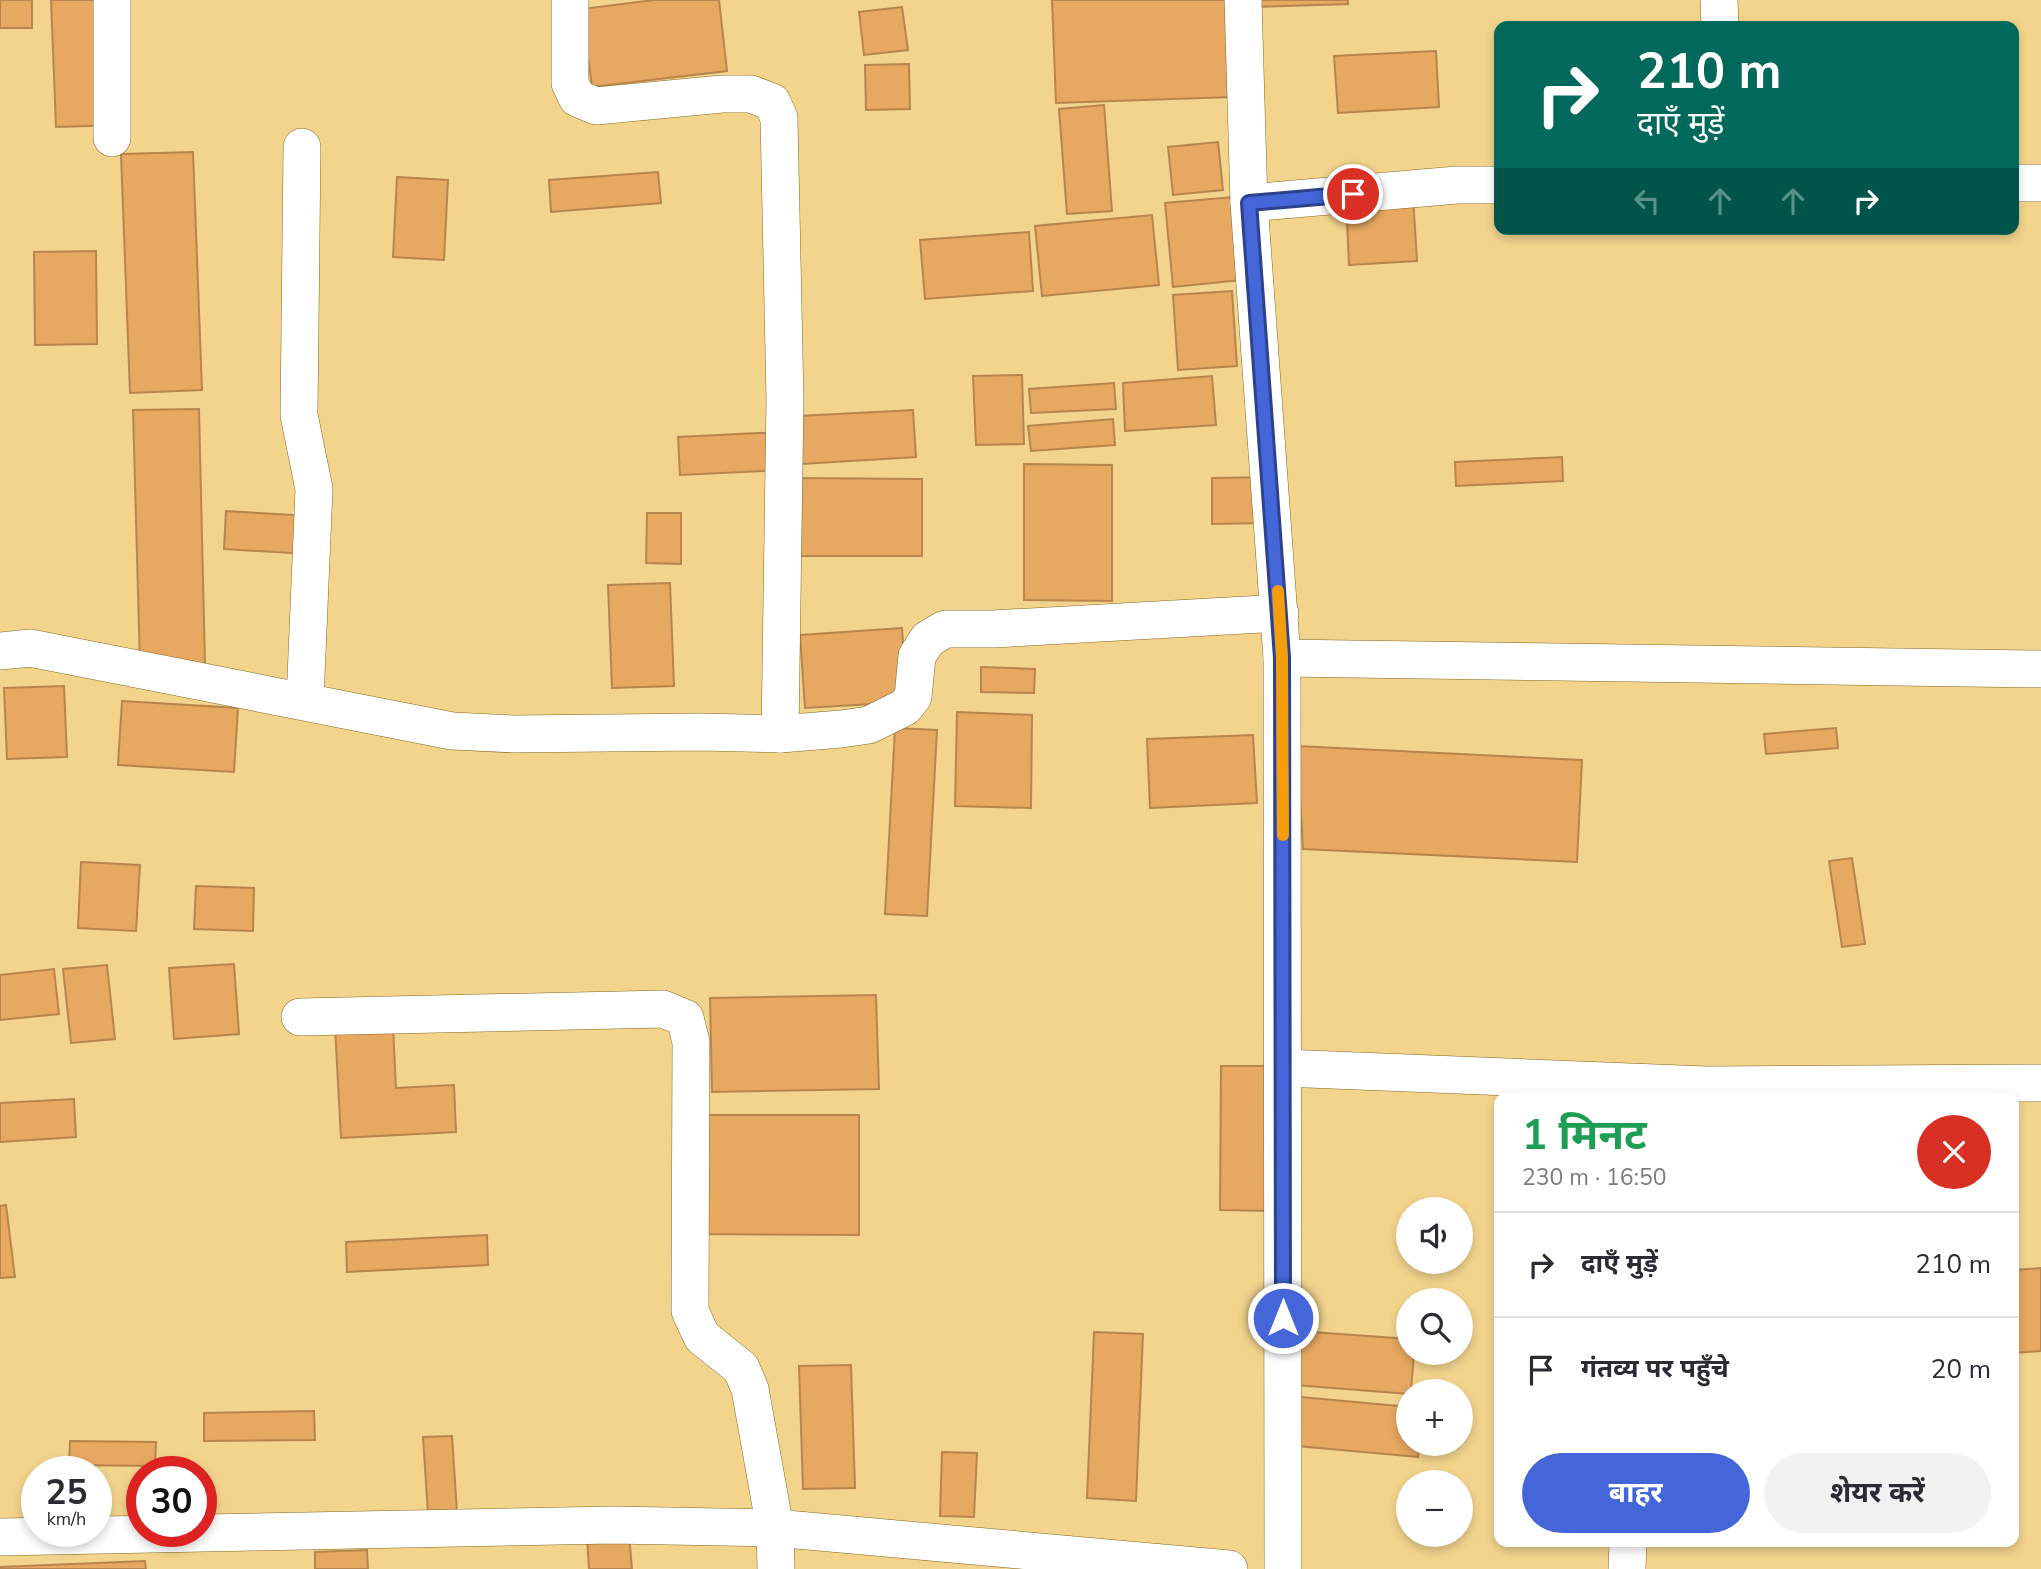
<!DOCTYPE html>
<html lang="hi">
<head>
<meta charset="utf-8">
<style>
  :root { --surface:#fff; --page:#f2f2f3; --text:#2b2b33; --muted:#7c7c81; --line:#e1e1e2; --accent:#4566d9 }
  body { margin:0; font-family:"Nunito Sans","Noto Sans Devanagari",sans-serif; background:var(--page); color:var(--text); height:100vh; display:flex; flex-direction:column; font-size:26px; white-space:nowrap }
  * { box-sizing:border-box; margin:0 }
  p { font-size:23px; color:var(--muted) }
  .icon { flex:none; width:38px; height:38px; fill:none; stroke:currentColor; stroke-width:2; stroke-linecap:round; stroke-linejoin:round }
  .map { position:relative; flex:1; overflow:hidden }
  .drawer { position:absolute; left:1494px; top:1092px; width:525px; height:455px; display:flex; flex-direction:column; background:var(--surface); border-radius:14px; box-shadow:0 4px 10px #0003 }
  .drawer>* { flex:none }
  .top-card { position:absolute; left:1494px; top:21px; width:525px; height:214px; border-radius:14px; box-shadow:0 4px 10px #0003; background:#00695c; color:#fff; overflow:hidden }
  .tools { position:absolute; left:1396px; top:1197px; display:grid; gap:14px }
  .tools a { display:grid; place-items:center; width:77px; height:77px; border-radius:50%; background:var(--surface); box-shadow:0 4px 10px #0003; font-size:35px }
  .speed { position:absolute; left:21px; top:1456px; display:flex; gap:14px; font-size:35px; font-weight:700; text-align:center }
  .speed>* { display:grid; place-content:center; width:91px; height:91px; border-radius:50%; background:var(--surface); box-shadow:0 4px 10px #0003; line-height:1 }
  .speed small { font-size:18px; font-weight:400 }
  .speed .limit { border:10px solid #d22; background:#fff; color:#111 }
  .pin { position:absolute; display:grid; place-items:center; width:60px; height:60px; color:#fff; margin:-30px; border:4px solid #fff; border-radius:50%; box-shadow:0 2px 7px #0007 }
  .me { position:absolute; width:77px; margin:-38px; rotate:0deg; stroke-linejoin:round; filter:drop-shadow(0 0 5px #0008) }
  .turn { display:flex; align-items:center; gap:24px; height:147px; padding:0 28px; font-size:32px }
  .turn .icon { width:91px; height:91px; stroke-width:2.5 }
  .turn b { display:block; font-size:49px; line-height:60px }
  .lanes { display:flex; align-items:center; height:66px; padding:0 28px; background:#0003; justify-content:center; gap:35px; direction:ltr }
  .lanes .off { opacity:.35 }
  .round { display:grid; place-items:center; flex:none; width:74px; height:74px; border-radius:37px; background:var(--page) }
  .overview { display:flex; align-items:center; justify-content:space-between; height:119px; padding:0 28px }
  h1 { font-size:42px; font-weight:700; line-height:52px; color:#1e9e55 }
  .primary-button { display:flex; gap:14px; margin-top:auto; padding:14px 28px }
  .primary-button a { flex:1; height:80px; border-radius:42px; background:var(--accent); color:#fff; font-size:28px; font-weight:700; line-height:80px; text-align:center }
  .primary-button a+a { background:var(--page); color:var(--text) }
  ul { padding:0; list-style:none }
  li { display:flex; align-items:center; gap:21px; height:105px; padding:0 28px; border-top:2px solid var(--line) }
  li div { flex:1 }
  li b { display:block; font-size:26px }
  li em { font-style:normal }
  .map>svg:first-child { display:block }
  .building { fill:#e7a861; stroke:#b7854d; stroke-width:2 }
  .lines { fill:none; stroke-linecap:round; stroke-linejoin:round }
  .street-casing { stroke:#83681d; stroke-width:38 }
  .street { stroke:#fff; stroke-width:37 }
  .route-casing { stroke:#2d428d; stroke-width:18 }
  .route { stroke:#4566d9; stroke-width:12 }
  .slow { stroke:#f59e0b; stroke-width:12 }
</style>
</head>
<body>
<div class="map">
<svg width="2041" height="1569" viewBox="0 0 2041 1569">
  <rect width="100%" height="100%" fill="#f2d48d"/>
  <g class="building">
    <rect x="0" y="0" width="32" height="28"/>
    <path d="M51,0H118L123,125L56,127Z"/>
    <path d="M654,0H719L727,71L592,87L582,9Z"/>
    <path d="M1052,0H1228L1232,97L1056,103Z"/>
    <path d="M1252,0H1348V4L1252,7Z"/>
    <path d="M902,7L908,50L864,55L859,12Z"/>
    <path d="M1436,51L1439,107L1338,113L1334,56Z"/>
    <path d="M909,64L910,109L866,110L865,65Z"/>
    <path d="M1104,105L1112,211L1067,214L1059,109Z"/>
    <path d="M1218,142L1223,190L1173,195L1168,147Z"/>
    <path d="M193,152L202,390L130,393L121,154Z"/>
    <path d="M658,172L661,203L551,212L549,180Z"/>
    <path d="M397,177L448,180L444,260L393,257Z"/>
    <path d="M1413,196L1417,261L1349,265L1346,199Z"/>
    <path d="M1233,197L1241,280L1173,287L1165,203Z"/>
    <path d="M1152,215L1159,285L1042,296L1035,226Z"/>
    <path d="M1029,232L1033,291L925,299L920,240Z"/>
    <path d="M96,251L97,344L35,345L34,252Z"/>
    <path d="M1232,291L1237,366L1178,370L1173,295Z"/>
    <path d="M1022,375L1024,444L976,445L973,376Z"/>
    <path d="M1212,376L1216,425L1125,431L1123,383Z"/>
    <path d="M1114,383L1116,409L1031,413L1029,389Z"/>
    <path d="M199,409L205,664L140,665L133,410Z"/>
    <path d="M913,410L916,457L802,464L799,416Z"/>
    <path d="M1113,419L1115,445L1031,451L1028,426Z"/>
    <path d="M781,432L784,470L680,475L678,437Z"/>
    <path d="M1562,457L1563,481L1456,486L1455,462Z"/>
    <path d="M1024,464L1112,465V601L1024,600Z"/>
    <path d="M1274,477L1275,523L1212,524V478Z"/>
    <path d="M796,478L922,479V556H797Z"/>
    <path d="M226,511L309,516L308,554L224,549Z"/>
    <path d="M647,513H681V564L646,563Z"/>
    <path d="M670,583L674,686L612,688L608,585Z"/>
    <path d="M902,628L907,702L805,708L800,635Z"/>
    <path d="M981,667L1035,669L1034,693L981,692Z"/>
    <path d="M64,686L67,757L7,759L4,688Z"/>
    <path d="M122,701L238,708L234,772L118,765Z"/>
    <path d="M957,712L1032,715L1031,808L955,806Z"/>
    <path d="M895,728L937,730L927,916L885,914Z"/>
    <path d="M1836,728L1838,748L1766,754L1764,734Z"/>
    <path d="M1253,735L1257,803L1150,808L1147,739Z"/>
    <path d="M1297,746L1582,760L1577,862L1303,849Z"/>
    <path d="M1852,858L1865,944L1842,947L1829,861Z"/>
    <path d="M81,862L140,865L136,931L78,928Z"/>
    <path d="M196,886L254,888L253,931L194,929Z"/>
    <path d="M234,964L239,1034L174,1039L169,968Z"/>
    <path d="M107,965L115,1039L71,1043L63,969Z"/>
    <path d="M54,969L59,1014L0,1020V975Z"/>
    <path d="M876,995L879,1089L712,1092L710,998Z"/>
    <path d="M392,1006L396,1088L454,1085L456,1132L341,1138L334,1009Z"/>
    <path d="M1221,1066H1275L1273,1211L1220,1210Z"/>
    <path d="M74,1099L76,1137L0,1142V1103Z"/>
    <path d="M693,1115H859V1235L693,1234Z"/>
    <path d="M6,1205L15,1277L0,1278V1206Z"/>
    <path d="M487,1235L488,1265L347,1272L346,1242Z"/>
    <path d="M2041,1268V1351L2014,1353V1270Z"/>
    <path d="M1298,1331L1409,1339V1353H1414L1411,1391L1409,1394L1295,1385Z"/>
    <path d="M1094,1332L1143,1334L1136,1501L1087,1498Z"/>
    <path d="M851,1365L855,1488L803,1489L799,1366Z"/>
    <path d="M1279,1395L1409,1407V1444H1419L1418,1457L1275,1444Z"/>
    <path d="M314,1411L315,1440L204,1441V1413Z"/>
    <path d="M452,1436L457,1512L428,1514L423,1437Z"/>
    <path d="M70,1441L156,1442L155,1466L69,1465Z"/>
    <path d="M942,1452L977,1453L974,1517L940,1516Z"/>
    <path d="M629,1534L632,1569H589L587,1537Z"/>
    <path d="M367,1550L368,1569H315V1552Z"/>
    <path d="M145,1561L146,1569H0V1567Z"/>
  </g>
  <g class="lines">
    <g class="street-casing">
      <g id="street">
        <path d="M570,0V83L577,98L596,106L722,94H751L772,102L779,118L785,399L780,734"/>
        <path d="M1243,0L1249,203L1282,658L1283,1569"/>
        <path d="M1719,0L1720,26"/>
        <path d="M112,138V0"/>
        <path d="M302,147L299,415L314,489L305,701"/>
        <path d="M2014,183H2041"/>
        <path d="M1249,203L1457,185H1500"/>
        <path d="M0,651L30,648L452,731L513,734L701,732L780,734L841,729L869,725L905,707L913,697L917,656L928,639L945,629H993L1280,613"/>
        <path d="M1282,658L2041,669"/>
        <path d="M300,1017L663,1009L685,1018L691,1042L690,1311L702,1337L741,1368L750,1389L775,1528L776,1569"/>
        <path d="M1283,1068L1706,1085L2041,1083"/>
        <path d="M0,1537L613,1525L775,1528L1229,1569"/>
        <path d="M1627,1569L1628,1542"/>
      </g>
    </g>
    <use href="#street" class="street"/>
  </g>
  <g class="lines">
    <g class="route-casing">
      <path id="route" d="M1283,1318L1282,658L1249,203L1353,194"/>
    </g>
    <use href="#route" class="route"/>
    <path class="slow" d="M1278,591L1282,658L1283,835"/>
  </g>
</svg>
<div class="tools">
<a><svg class="icon" aria-label="sound" viewBox="0 0 24 24"><path d="M4 9h4l5-4v14l-5-4H4zM17 9q2 3 0 6"/></svg></a>
<a><svg class="icon" aria-label="search" viewBox="0 0 24 24"><circle cx="10" cy="10" r="6"/><path d="M15 15l6 6"/></svg></a>
<a>+</a>
<a>−</a>
</div>
<div class="speed"><div>25<small>km/h</small></div><div class="limit">30</div></div>
<div class="pin" style="left:1353px;top:194px;background:#d93025"><svg class="icon" aria-label="arrive" viewBox="0 0 24 24"><path d="M6 21V4h12l-3 4 3 4H6"/></svg></div>
<svg class="me" style="left:1283px;top:1318px" viewBox="-20 -20 40 40"><circle r="17" fill="#4566d9" stroke="#fff" stroke-width="3"/><path d="M0-11L8 9 0 5-8 9z" fill="#fff"/></svg>
<div class="top-card">
<div class="turn"><svg class="icon" aria-label="right" viewBox="0 0 24 24"><path d="M7 20v-9h11M14 6l5 5-5 5"/></svg><div><b>210 m</b>दाएँ मुड़ें</div></div>
<div class="lanes"><svg class="icon off" aria-label="left" viewBox="0 0 24 24"><path d="M17 20v-9H6M10 6l-5 5 5 5"/></svg><svg class="icon off" aria-label="ahead" viewBox="0 0 24 24"><path d="M12 20V5M6 11l6-6 6 6"/></svg><svg class="icon off" aria-label="ahead" viewBox="0 0 24 24"><path d="M12 20V5M6 11l6-6 6 6"/></svg><svg class="icon" aria-label="right" viewBox="0 0 24 24"><path d="M7 20v-9h11M14 6l5 5-5 5"/></svg></div>
</div>
<section class="drawer">
<div class="overview"><div><h1>1 मिनट</h1><p>230 m · 16:50</p></div><a class="round" style="background:#d93025;color:#fff"><svg class="icon" aria-label="close" viewBox="0 0 24 24"><path d="M6 6l12 12M18 6L6 18"/></svg></a></div>
<ul>
<li><svg class="icon" aria-label="right" viewBox="0 0 24 24"><path d="M7 20v-9h11M14 6l5 5-5 5"/></svg><div><b>दाएँ मुड़ें</b></div><em>210 m</em></li>
<li><svg class="icon" aria-label="arrive" viewBox="0 0 24 24"><path d="M6 21V4h12l-3 4 3 4H6"/></svg><div><b>गंतव्य पर पहुँचे</b></div><em>20 m</em></li>
</ul>
<div class="primary-button"><a>बाहर</a><a>शेयर करें</a></div>
</section>
</div>
</body>
</html>
